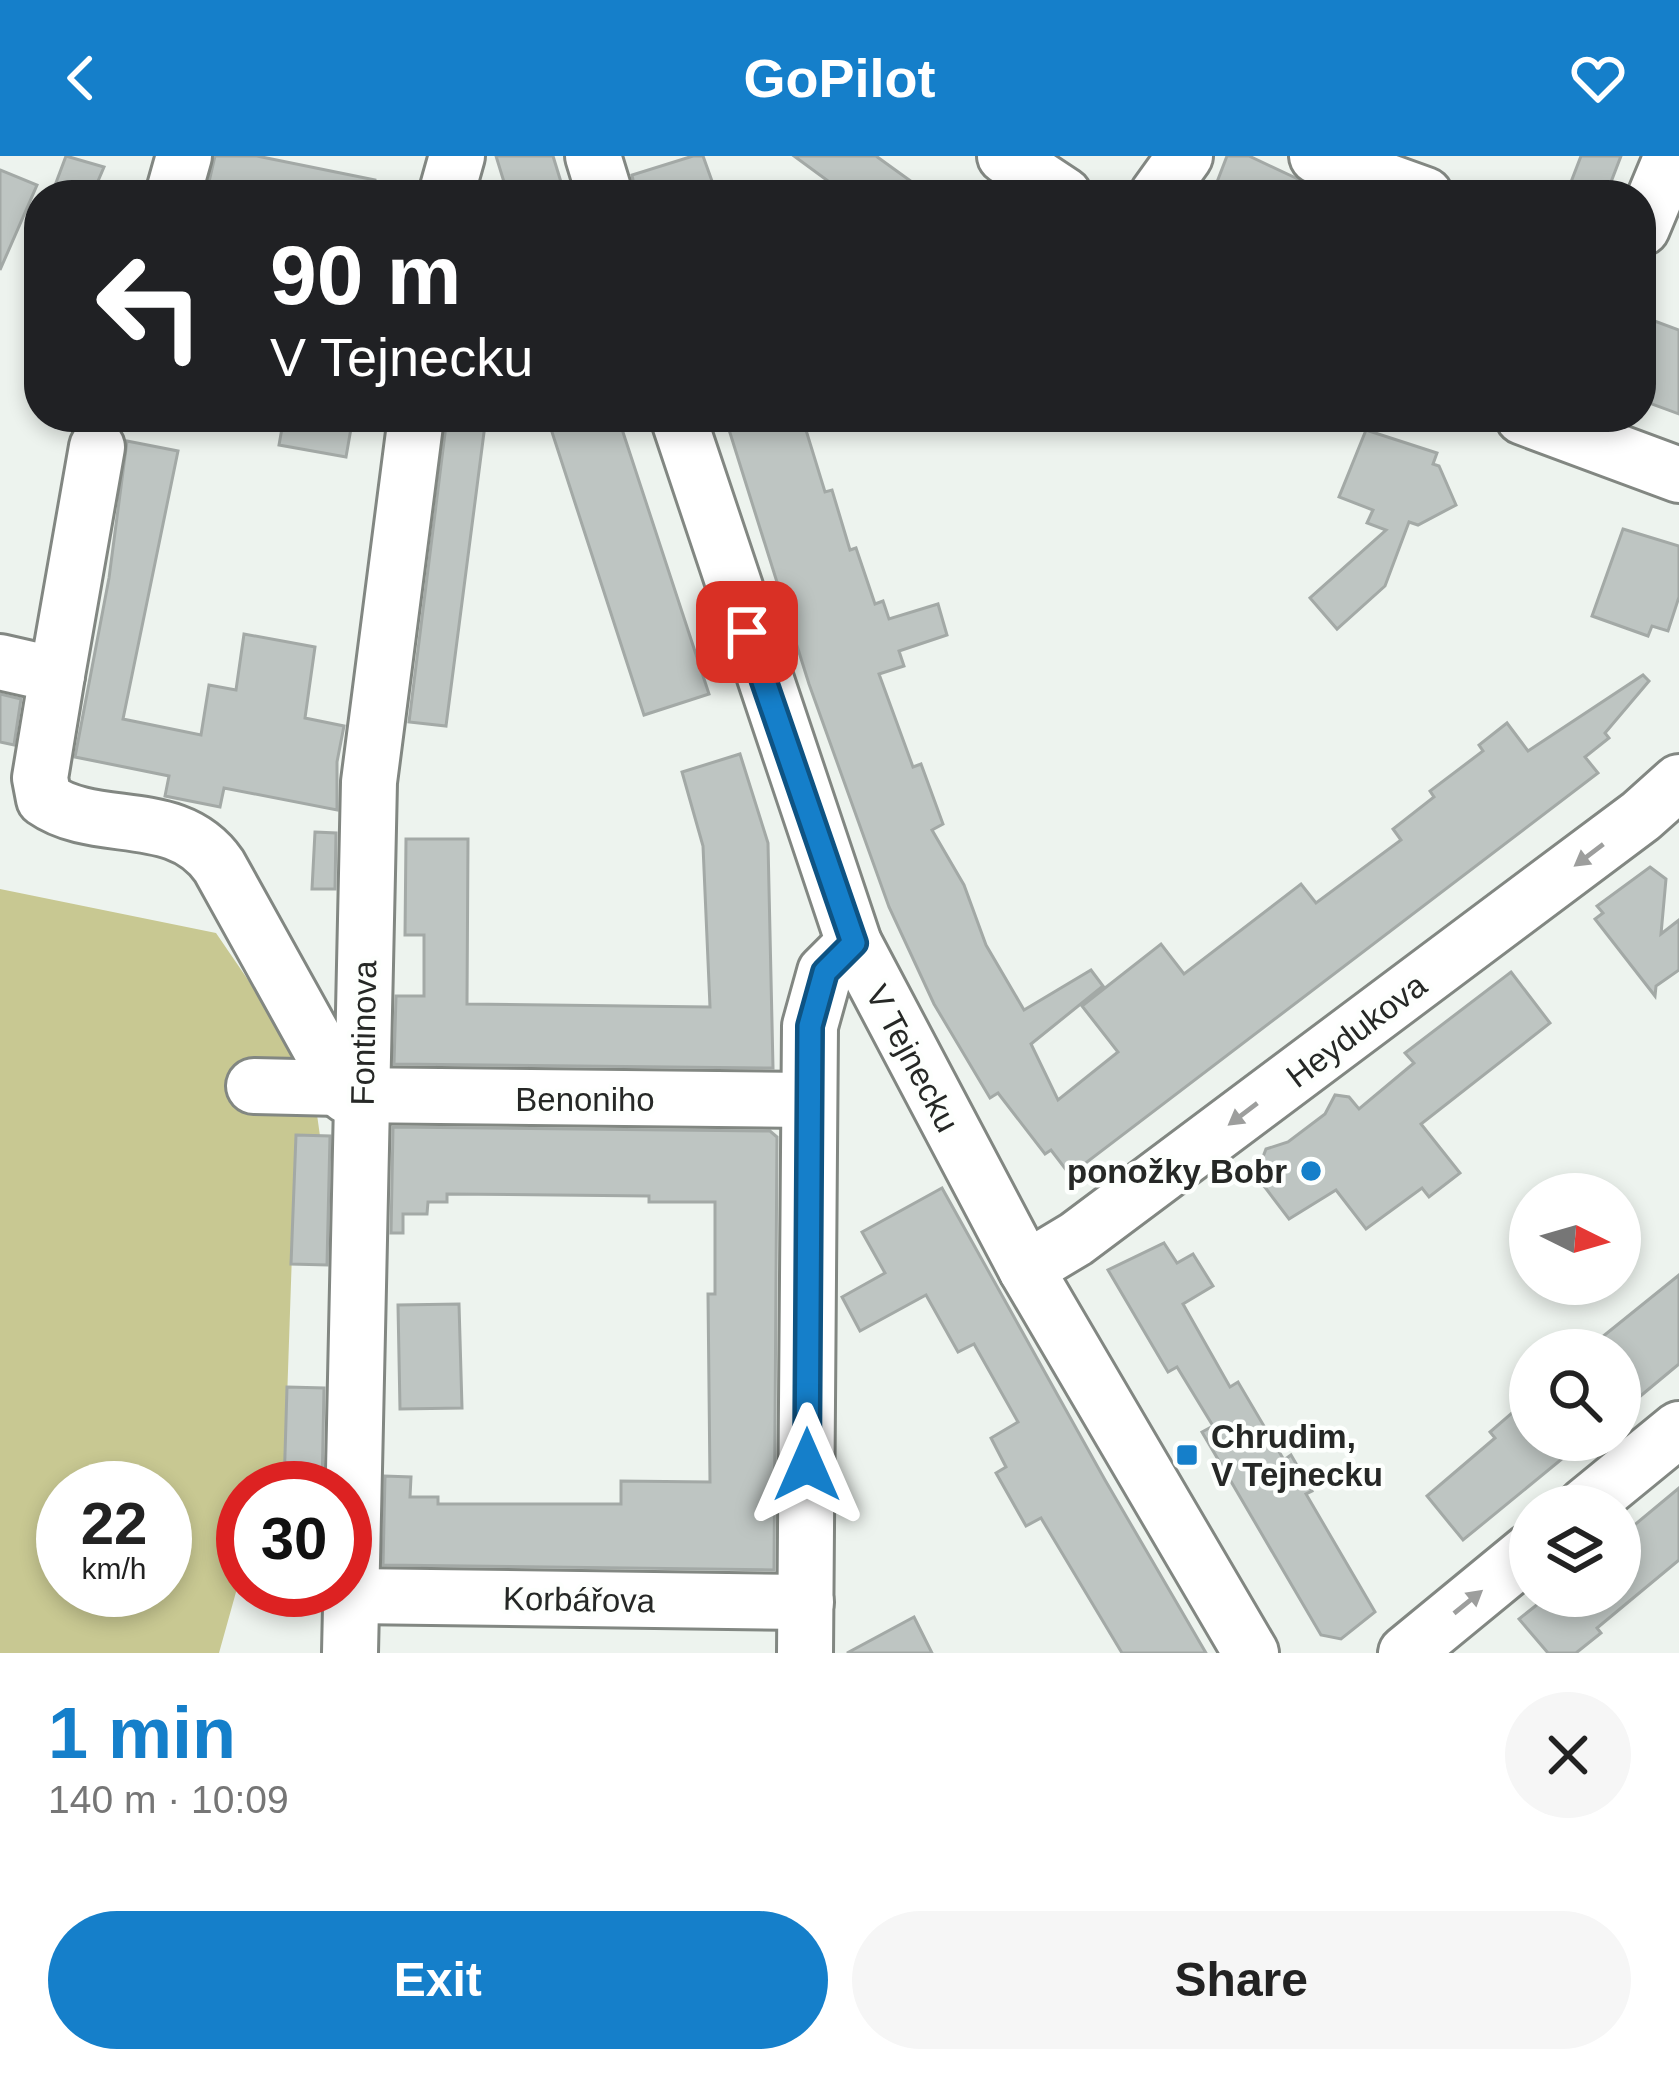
<!DOCTYPE html>
<html lang="en">
<head>
<meta charset="utf-8">
<style>
  :root { --surface:#fff; --page:#f6f6f6; --text:#222; --muted:#767676; --accent:#157fca }
  body { margin:0; font-family:Arial,sans-serif; background:var(--page); color:var(--text); height:100vh; display:flex; flex-direction:column; font-size:45px; white-space:nowrap }
  * { box-sizing:border-box; margin:0 }
  p { font-size:39px; color:var(--muted) }
  .icon { flex:none; width:66px; height:66px; fill:none; stroke:currentColor; stroke-width:2; stroke-linecap:round; stroke-linejoin:round }
  .map { position:relative; height:1497px; overflow:hidden }
  .panel { display:flex; flex-direction:column; background:var(--surface); flex:1 }
  .panel>* { flex:none }
  .guide { position:absolute; left:24px; top:24px; width:1632px; height:252px; border-radius:48px; box-shadow:0 6px 18px #0003; background:#202124; color:#fff; overflow:hidden }
  .needle { width:78px; rotate:95deg }
  .controls { position:absolute; left:1509px; top:1017px; display:grid; gap:24px }
  .controls a { display:grid; place-items:center; width:132px; height:132px; border-radius:50%; background:var(--surface); box-shadow:0 6px 18px #0003; font-size:60px }
  .speed { position:absolute; left:36px; top:1305px; display:flex; gap:24px; font-size:60px; font-weight:700; text-align:center }
  .speed>* { display:grid; place-content:center; width:156px; height:156px; border-radius:50%; background:var(--surface); box-shadow:0 6px 18px #0003; line-height:1 }
  .speed small { font-size:30px; font-weight:400 }
  .speed .limit { border:18px solid #d22; background:#fff; color:#111 }
  .pin { position:absolute; display:grid; place-items:center; width:102px; height:102px; color:#fff; margin:-51px; border-radius:24px; box-shadow:0 6px 18px #0006 }
  .me { position:absolute; width:132px; margin:-66px; rotate:0deg; stroke-linejoin:round; filter:drop-shadow(0 0 9px #0008) }
  .turn { display:flex; align-items:center; gap:42px; height:252px; padding:0 48px; font-size:54px }
  .turn .icon { width:156px; height:156px; stroke-width:2.5 }
  .turn b { display:block; font-size:84px; line-height:102px }
  .round { display:grid; place-items:center; flex:none; width:126px; height:126px; border-radius:63px; background:var(--page) }
  .summary { display:flex; align-items:center; justify-content:space-between; height:204px; padding:0 48px }
  h1 { font-size:72px; font-weight:800; line-height:90px; color:var(--accent) }
  .primary-button { display:flex; gap:24px; margin-top:auto; padding:24px 48px }
  .primary-button a { flex:1; height:138px; border-radius:72px; background:var(--accent); color:#fff; font-size:48px; font-weight:800; line-height:138px; text-align:center }
  .primary-button a+a { background:var(--page); color:var(--text) }
  header { display:flex; justify-content:space-between; align-items:center; height:156px; padding:0 48px; background:var(--accent); color:#fff; font-size:54px; font-weight:800 }
  .map>svg:first-child { display:block }
  .green { fill:#c8c892; fill-rule:evenodd }
  .building { fill:#bec5c2; stroke:#a3a9a6; stroke-width:3 }
  .lines { fill:none; stroke-linecap:round; stroke-linejoin:round }
  .minor-casing { stroke:#828782; stroke-width:60 }
  .minor { stroke:#fff; stroke-width:54 }
  .oneway { fill:#9d9e9d }
  .route-casing { stroke:#0e5383; stroke-width:30 }
  .route { stroke:#157fca; stroke-width:21 }
  .poi-dot { fill:#157fca; stroke:#fdfffd; stroke-width:4.5 }
  .labels { text-anchor:middle; stroke-width:9; stroke-linejoin:round; paint-order:stroke }
  .street-label { font-size:33px; fill:#262826; stroke:#fdfffd }
  .poi-label { font-size:33px; font-weight:bold; fill:#262826; stroke:#fdfffd; text-anchor:end }
</style>
</head>
<body>
<header><svg class="icon" aria-label="back" viewBox="0 0 24 24"><path d="M15 5l-7 7 7 7"/></svg>GoPilot<svg class="icon" aria-label="heart" viewBox="0 0 24 24"><path d="M12 20l-8-8c-3-5 5-10 8-4 3-6 11-1 8 4z"/></svg></header>
<div class="map">
<svg width="1679" height="1497" viewBox="0 0 1679 1497">
  <rect width="100%" height="100%" fill="#edf3ee"/>
  <path class="green" d="M0,733L216,777L311,916L320,980H296L284,1332H243V1411L219,1497H0ZM63,1332H165V1434H63Z"/>
  <g class="building">
    <path d="M66,0L104,11L92,39L54,32Z"/>
    <path d="M215,0H257L375,24L374,39H206Z"/>
    <path d="M496,0H553L565,39H508Z"/>
    <path d="M693,0H703L717,39H636L632,19Z"/>
    <path d="M794,0H876L930,39H847Z"/>
    <path d="M1227,0H1249L1332,39H1212Z"/>
    <path d="M1581,0H1621L1606,39H1566Z"/>
    <path d="M0,14L37,29L0,114Z"/>
    <path d="M1641,160L1679,174V258L1641,244Z"/>
    <path d="M284,261H353L346,301L279,289Z"/>
    <path d="M447,261H486L446,570L409,566Z"/>
    <path d="M587,261H618L709,538L644,559L551,273Z"/>
    <path d="M725,261H762L766,272L802,261L825,336L832,334L850,394L856,392L875,448L883,445L889,463L938,448L947,479L899,495L904,510L879,518L913,611L921,608L943,668L932,674L964,729L986,789L1024,854L1091,814L1103,830L1031,888L1058,944L1118,896L1082,850L1161,788L1184,818L1301,728L1316,747L1401,684L1393,673L1434,641L1430,635L1483,595L1479,589L1507,567L1528,595L1643,519L1649,525L1605,577L1609,582L1585,601L1598,617L1070,1019L1051,994L1045,998L998,937L990,942L934,848L889,751L809,528Z"/>
    <path d="M1366,274L1437,297L1433,308L1439,310L1456,349L1418,369L1409,366L1385,430L1337,473L1310,442L1386,374L1367,367L1373,354L1339,341Z"/>
    <path d="M127,285L178,295L123,563L201,579L209,529L236,534L244,478L315,491L305,562L344,570L337,606V654L224,632L220,651L165,640L169,620L75,601L109,422Z"/>
    <path d="M1623,373L1679,390V441L1668,475L1652,470L1648,480L1592,460Z"/>
    <path d="M0,538L21,543L14,589L0,586Z"/>
    <path d="M740,598L768,687L773,912L394,908L396,840H424V779H405L406,683H468L467,848L710,851L703,690L682,616Z"/>
    <path d="M315,676L336,677L335,733H312Z"/>
    <path d="M1650,711L1666,723L1661,778L1679,764V814L1656,830L1655,840L1595,763L1603,757L1597,750Z"/>
    <path d="M1511,816L1550,867L1421,968L1460,1017L1429,1041L1422,1032L1366,1073L1336,1034L1289,1063L1261,1026L1271,1019L1261,1006L1266,993L1288,986L1325,958L1335,939L1349,941L1359,953L1414,907L1405,897Z"/>
    <path d="M393,971L770,975L777,981L774,1414L383,1409L385,1320L411,1321L410,1341H438V1348H621V1325L710,1326L708,1138H715V1046H649V1040L447,1038V1046H428L427,1058H403V1077H391Z"/>
    <path d="M296,979L330,980L327,1109L291,1108Z"/>
    <path d="M942,1032L1105,1324L1206,1497H1122L1041,1362L1026,1370L996,1317L1006,1311L991,1282L1018,1266L974,1188L958,1196L926,1139L860,1175L842,1141L885,1117L862,1076Z"/>
    <path d="M1164,1087L1177,1107L1193,1098L1213,1130L1183,1148L1230,1231L1238,1226L1284,1304L1291,1299L1312,1335L1306,1338L1375,1456L1341,1483L1321,1479L1202,1276L1213,1270L1177,1211L1168,1216L1108,1114Z"/>
    <path d="M1679,1119V1208L1620,1257V1194H1586Z"/>
    <path d="M459,1148L462,1252L400,1253L398,1149Z"/>
    <path d="M287,1231L324,1232L322,1332H284Z"/>
    <path d="M1530,1254V1284H1585L1463,1384L1427,1340L1495,1282L1490,1276L1513,1256L1519,1263Z"/>
    <path d="M1679,1332V1404L1597,1472L1601,1477L1576,1497H1548L1519,1463L1548,1440H1620V1381Z"/>
    <path d="M914,1461L932,1497H847Z"/>
  </g>
  <g class="lines">
    <g class="minor-casing">
      <g id="minor">
        <path d="M593,0L605,39"/>
        <path d="M1005,0L1064,39"/>
        <path d="M1317,0L1425,39"/>
        <path d="M173,39L184,0"/>
        <path d="M446,39L457,0"/>
        <path d="M1157,39L1185,0"/>
        <path d="M1642,72L1672,0"/>
        <path d="M678,261L854,787L1026,1113L1251,1497"/>
        <path d="M1523,261L1679,319"/>
        <path d="M0,506L57,519L40,622L44,643C97,680 177,649 219,710L346,939L809,944"/>
        <path d="M57,519L97,291"/>
        <path d="M254,930L340,932"/>
        <path d="M1026,1113L1076,1083L1641,660L1679,626"/>
        <path d="M1585,1350L1679,1273"/>
        <path d="M352,1440L806,1446"/>
        <path d="M350,1497L369,626L416,261"/>
        <path d="M805,1497L810,870L825,816L854,787"/>
        <path d="M1406,1497L1530,1395"/>
      </g>
    </g>
    <use href="#minor" class="minor"/>
  </g>
  <defs><path id="oneway-solid" d="M-6-.8H1V-3.2L6.5 0L1 3.2V.8H-6Z" transform="scale(3)"/></defs>
  <g class="oneway">
    <use href="#oneway-solid" transform="translate(1589 699) rotate(143)"/>
    <use href="#oneway-solid" transform="translate(1243 958) rotate(143)"/>
    <use href="#oneway-solid" transform="translate(1468 1446) rotate(-39)"/>
  </g>
  <g class="lines">
    <g class="route-casing">
      <path id="route" d="M747,476L854,787L825,816L810,870L807,1309"/>
    </g>
    <use href="#route" class="route"/>
  </g>
  <g class="poi-dot">
    <circle cx="1311" cy="1015" r="12"/>
    <rect x="1175" y="1287" width="24" height="24" rx="6"/>
  </g>
  <g class="labels">
    <g class="street-label">
      <text transform="translate(1356 874) rotate(-37)" y="12">Heydukova</text>
      <text transform="translate(363 877) rotate(-89)" y="12">Fontinova</text>
      <text transform="translate(913 902) rotate(62)" y="12">V Tejnecku</text>
      <text x="585" y="955">Benoniho</text>
      <text transform="translate(579 1443) rotate(1)" y="12">Korbářova</text>
    </g>
    <g class="poi-label">
      <text x="1287" y="1027">ponožky Bobr</text>
      <text x="1211" y="1292" text-anchor="start">Chrudim,<tspan x="1211" dy="38">V Tejnecku</tspan></text>
    </g>
  </g>
</svg>
<div class="controls">
<a><svg class="needle" viewBox="-14 -14 28 28"><path d="M0-13l5 13h-10z" fill="#e53935"/><path d="M0 13l5-13h-10z" fill="#767676"/></svg></a>
<a><svg class="icon" aria-label="search" viewBox="0 0 24 24"><circle cx="10" cy="10" r="6"/><path d="M15 15l6 6"/></svg></a>
<a><svg class="icon" aria-label="layers" viewBox="0 0 24 24"><path d="M12 4l9 5-9 5-9-5zM3 14l9 5 9-5"/></svg></a>
</div>
<div class="speed"><div>22<small>km/h</small></div><div class="limit">30</div></div>
<div class="pin" style="left:747px;top:476px;background:#d93025"><svg class="icon" aria-label="arrive" viewBox="0 0 24 24"><path d="M6 21V4h12l-3 4 3 4H6"/></svg></div>
<svg class="me" style="left:807px;top:1309px" viewBox="-20 -20 40 40"><path d="M0-17L14 15 0 8-14 15z" fill="#157fca" stroke="#fff" stroke-width="4"/></svg>
<div class="guide">
<div class="turn"><svg class="icon" aria-label="left" viewBox="0 0 24 24"><path d="M17 20v-9H6M10 6l-5 5 5 5"/></svg><div><b>90 m</b>V Tejnecku</div></div>
</div>
</div>
<section class="panel">
<div class="summary"><div><h1>1 min</h1><p>140 m · 10:09</p></div><a class="round"><svg class="icon" aria-label="close" viewBox="0 0 24 24"><path d="M6 6l12 12M18 6L6 18"/></svg></a></div>
<div class="primary-button"><a>Exit</a><a>Share</a></div>
</section>
</body>
</html>
